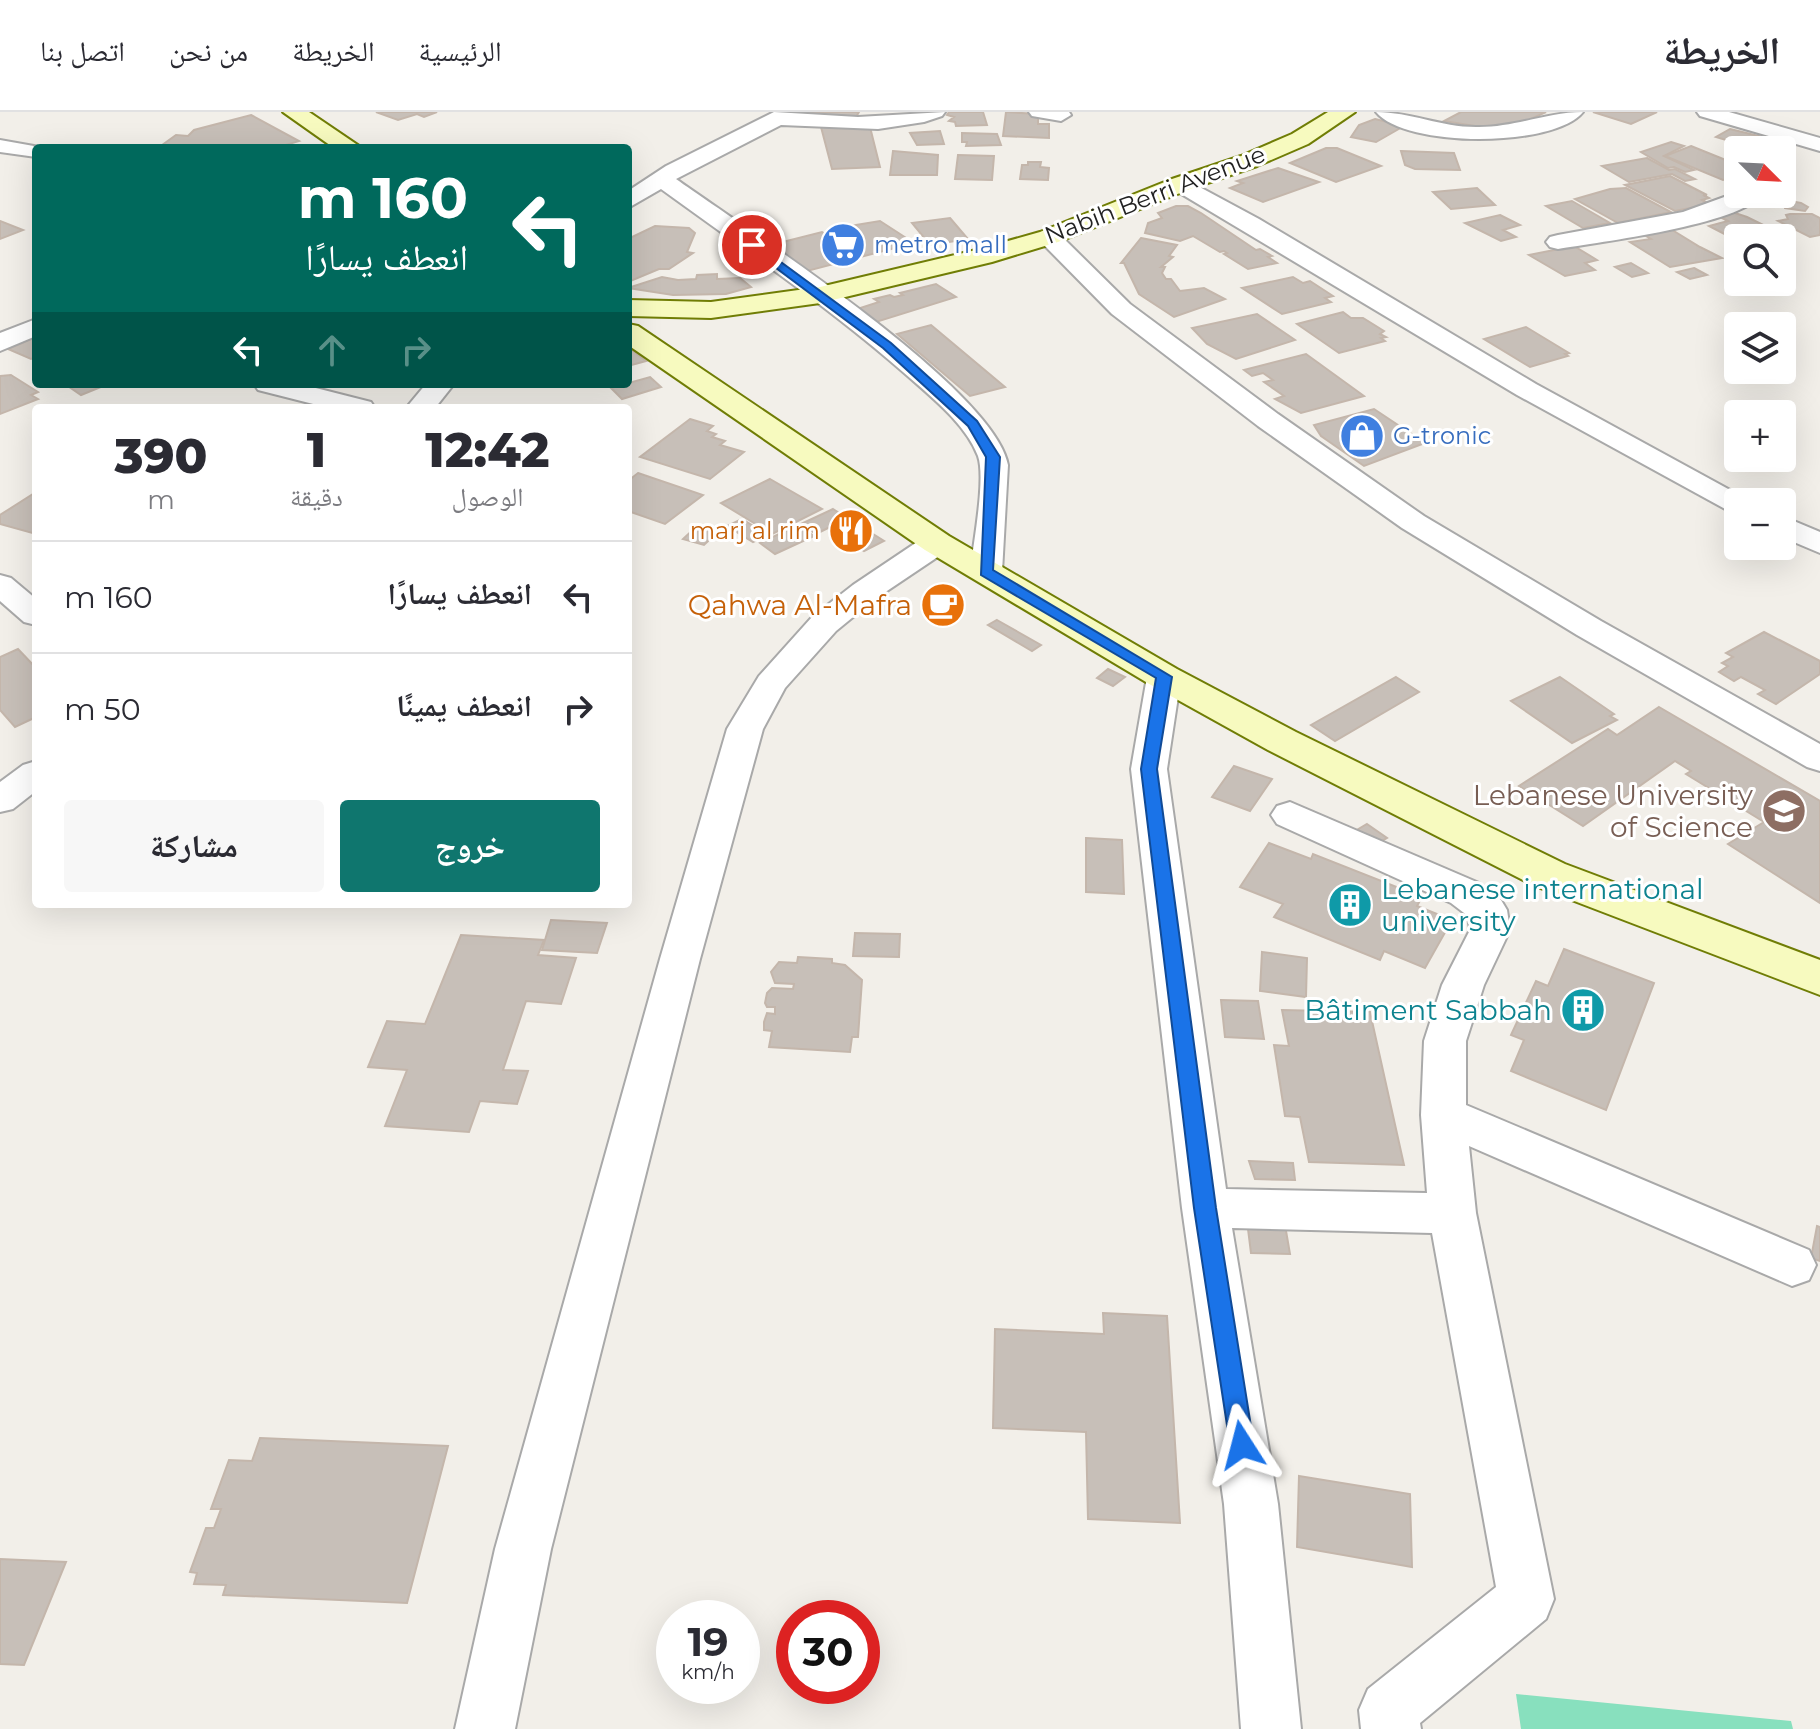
<!DOCTYPE html>
<html lang="ar">
<head>
<meta charset="utf-8">
<style>
  :root { --surface:#fff; --page:#f7f7f7; --text:#2b2b33; --muted:#7c7c81; --line:#e1e1e2; --accent:#0f766e }
  body { margin:0; font-family:Montserrat,"Noto Naskh Arabic",sans-serif; background:var(--page); color:var(--text); direction:rtl; height:100vh; display:flex; flex-direction:column; font-size:30px; white-space:nowrap }
  * { box-sizing:border-box; margin:0 }
  p { font-size:26px; color:var(--muted) }
  .icon { flex:none; width:44px; height:44px; fill:none; stroke:currentColor; stroke-width:2; stroke-linecap:round; stroke-linejoin:round }
  .map { position:relative; flex:1; overflow:hidden; direction:ltr }
  .sheet { position:absolute; left:32px; top:292px; width:600px; height:504px; display:flex; flex-direction:column; background:var(--surface); border-radius:8px; box-shadow:0 8px 32px #0002; direction:rtl }
  .sheet>* { flex:none }
  .guide { position:absolute; left:32px; top:32px; width:600px; height:244px; border-radius:8px; box-shadow:0 8px 32px #0002; direction:rtl; background:#00695c; color:#fff; overflow:hidden }
  .needle { width:52px; rotate:114deg }
  .buttons { position:absolute; left:1724px; top:24px; display:grid; gap:16px }
  .buttons a { display:grid; place-items:center; width:72px; height:72px; border-radius:8px; background:var(--surface); box-shadow:0 8px 32px #0002; font-size:40px }
  .speed { position:absolute; left:656px; top:1488px; display:flex; gap:16px; font-size:40px; font-weight:700; text-align:center }
  .speed>* { display:grid; place-content:center; width:104px; height:104px; border-radius:50%; background:var(--surface); box-shadow:0 8px 32px #0002; line-height:1 }
  .speed small { font-size:20px; font-weight:400 }
  .speed .limit { border:12px solid #d22; background:#fff; color:#111 }
  .pin { position:absolute; display:grid; place-items:center; width:68px; height:68px; color:#fff; margin:-34px; border:4px solid #fff; border-radius:50%; box-shadow:0 2px 8px #0007 }
  .me { position:absolute; width:88px; margin:-44px; rotate:351deg; stroke-linejoin:round; filter:drop-shadow(0 0 6px #0008) }
  .turn { display:flex; align-items:center; gap:28px; height:168px; padding:0 32px; font-size:36px }
  .turn .icon { width:104px; height:104px; stroke-width:2.5 }
  .turn b { display:block; font-size:56px; line-height:68px }
  .lanes { display:flex; align-items:center; height:76px; padding:0 32px; background:#0003; justify-content:center; gap:40px; direction:ltr }
  .lanes .off { opacity:.35 }
  .eta { display:flex; justify-content:space-evenly; align-items:center; height:136px; text-align:center }
  .eta b { font-size:48px; font-weight:800; line-height:56px }
  .action { display:flex; gap:16px; margin-top:auto; padding:16px 32px }
  .action a { flex:1; height:92px; border-radius:8px; background:var(--accent); color:#fff; font-size:32px; font-weight:800; line-height:92px; text-align:center }
  .action a+a { background:var(--page); color:var(--text) }
  ul { padding:0; list-style:none }
  li { display:flex; align-items:center; gap:24px; height:112px; padding:0 32px; border-top:2px solid var(--line) }
  li div { flex:1 }
  li b { display:block; font-size:30px }
  li em { font-style:normal }
  header { display:flex; align-items:center; gap:48px; box-sizing:border-box; height:112px; padding:0 40px; background:var(--surface); border-bottom:2px solid var(--line) }
  header strong { font-size:38px }
  nav { display:flex; gap:44px; margin-inline-start:auto; font-size:28px }
  .map>svg:first-child { display:block }
  .pitch { fill:#88e0be }
  .building { fill:#c7bfb8; stroke:#c4b6ab; stroke-width:2 }
  .lines { fill:none; stroke-linecap:round; stroke-linejoin:round }
  .street-casing { stroke:#a9a9a9; stroke-width:4 }
  .secondary-casing { stroke:#707d05; stroke-width:4 }
  .street { fill:#fff; fill-rule:evenodd }
  .secondary { fill:#f7fabf; fill-rule:evenodd }
  .route { fill:#1a73e8; stroke:#114b97; stroke-width:2 }
  .labels { text-anchor:middle; stroke-width:6; stroke-linejoin:round; paint-order:stroke }
  .far-street-label { font-size:24px; fill:#222; stroke:#fff }
  .far-shop-label { font-size:24px; fill:#366cbe; stroke:#fff; text-anchor:start }
  .far-food-label { font-size:24px; fill:#c56008; stroke:#fff; text-anchor:end }
  .food-label { font-size:28px; fill:#c56008; stroke:#fff; text-anchor:end }
  .education-label { font-size:28px; fill:#785e54; stroke:#fff; text-anchor:end }
  .culture-label { font-size:28px; fill:#0d838f; stroke:#fff; text-anchor:start }
</style>
</head>
<body>
<header>
<strong>الخريطة</strong>
<nav><a>الرئيسية</a><a>الخريطة</a><a>من نحن</a><a>اتصل بنا</a></nav>
</header>
<div class="map">
<svg width="1820" height="1617" viewBox="0 0 1820 1617">
  <rect width="100%" height="100%" fill="#f2efe9"/>
  <path class="pitch" d="M1516,1582L1791,1609L1793,1617H1521Z"/>
  <g class="building">
    <path d="M376,0H437L424,5L417,2L398,8Z"/>
    <path d="M808,0H859L856,5L805,4Z"/>
    <path d="M949,0H983L987,13L956,14L955,10L949,9L954,5L947,3Z"/>
    <path d="M1006,0L1038,2V12H1049V26L1003,24Z"/>
    <path d="M1461,0H1546L1524,10L1493,17L1444,9Z"/>
    <path d="M1593,0H1657L1631,12Z"/>
    <path d="M251,3L299,29L276,36H158L176,23L188,24L194,18Z"/>
    <path d="M1375,7L1404,14L1376,30L1351,25L1359,13Z"/>
    <path d="M821,15H870L880,55L832,57Z"/>
    <path d="M1730,17L1775,28L1770,32L1779,34L1774,38H1759L1716,25Z"/>
    <path d="M940,19L944,32L917,33L910,21Z"/>
    <path d="M962,21L997,22L1001,33L966,34L967,30H962Z"/>
    <path d="M1671,30L1684,34L1664,44L1694,58L1685,60L1674,55L1668,56L1641,40Z"/>
    <path d="M1691,34L1738,53V64L1723,68L1665,44Z"/>
    <path d="M1326,36H1337L1381,54L1336,70L1290,51Z"/>
    <path d="M893,39L938,43L937,63H890Z"/>
    <path d="M1401,39L1454,41L1460,58L1415,57L1405,53Z"/>
    <path d="M958,43L994,44L992,68L955,67Z"/>
    <path d="M1647,46L1669,58L1675,57L1695,67L1685,69L1672,62L1629,70L1602,54Z"/>
    <path d="M1028,50H1041L1040,55L1049,56L1048,68L1020,67L1022,53H1028Z"/>
    <path d="M1278,56L1319,70L1263,90L1230,76L1243,71L1237,69Z"/>
    <path d="M1670,64L1707,83H1703L1709,86L1702,88L1710,92L1675,99L1625,73Z"/>
    <path d="M1477,76L1495,93L1451,97L1433,80Z"/>
    <path d="M1626,76L1671,100L1618,111L1575,87L1610,77Z"/>
    <path d="M1572,89L1610,111L1583,116L1546,94Z"/>
    <path d="M1790,89L1801,91L1808,95L1805,99L1785,96L1783,91Z"/>
    <path d="M1176,94H1188L1201,101L1256,138L1260,137L1272,144L1268,145L1277,151L1248,157L1224,142L1227,141L1224,139L1220,140L1193,124L1180,129L1145,121L1148,111L1162,106L1158,101Z"/>
    <path d="M1732,100L1747,105L1784,123L1738,126V129L1709,114L1728,109L1716,103Z"/>
    <path d="M1790,102H1812L1820,106V123L1810,125L1778,109L1788,107L1786,103Z"/>
    <path d="M1500,103L1520,113L1503,118L1516,125L1501,129L1465,111Z"/>
    <path d="M950,106L968,127L930,133L912,111Z"/>
    <path d="M0,109L23,118L0,127Z"/>
    <path d="M880,109L914,131L807,159L771,133L822,120L827,123L856,113Z"/>
    <path d="M655,114L689,116L695,121L687,140L693,141L669,157H659L628,170V127Z"/>
    <path d="M1669,116L1700,135L1722,146L1670,155L1630,130L1651,127L1641,121Z"/>
    <path d="M1141,126L1177,133L1169,144L1173,145L1161,155H1165L1162,161L1166,167H1171L1180,179L1204,176L1225,187L1174,205L1139,182L1124,151H1121Z"/>
    <path d="M1574,134L1597,148L1585,151L1595,158L1565,164L1529,143Z"/>
    <path d="M1631,151L1648,161L1632,165L1615,155Z"/>
    <path d="M1694,156L1707,163L1690,167L1677,160Z"/>
    <path d="M717,162V167L740,166L751,175L726,182L673,183L628,176L662,165L678,168L696,167L697,163Z"/>
    <path d="M1293,165L1303,171L1310,169L1333,184L1325,186L1331,190L1282,202L1242,176Z"/>
    <path d="M936,172L956,185L876,210L857,197L879,190L874,187L890,183L894,185L903,183L900,181Z"/>
    <path d="M1343,200L1351,206H1363L1384,219L1380,222L1386,225L1381,226L1385,229L1339,241L1297,212Z"/>
    <path d="M1257,202L1295,228L1236,247L1207,232L1192,216Z"/>
    <path d="M931,213L1005,275L970,284L897,222Z"/>
    <path d="M1526,215L1569,241L1565,242L1568,244L1530,255L1484,227Z"/>
    <path d="M36,225V245L31,247L8,237Z"/>
    <path d="M628,235L646,249L628,254Z"/>
    <path d="M1306,242L1364,284L1301,301L1275,287L1284,284L1264,270L1273,268L1263,261L1252,264L1244,258Z"/>
    <path d="M11,263L38,280L31,283L38,287L0,302V264Z"/>
    <path d="M650,265L661,275L622,287L611,276Z"/>
    <path d="M65,272H108L81,283Z"/>
    <path d="M1374,297L1425,331L1364,354L1321,324L1314,313Z"/>
    <path d="M690,307L713,314L707,319L716,322L712,325L725,329L720,333L744,340L710,367L640,345Z"/>
    <path d="M638,361L703,383L665,412L628,399V369Z"/>
    <path d="M770,367L822,397L772,422L721,391Z"/>
    <path d="M36,380V422L0,412V403Z"/>
    <path d="M833,397L884,429L864,439L828,416L816,422L801,412Z"/>
    <path d="M742,407L768,423L753,430L727,414Z"/>
    <path d="M698,413L719,419L704,433L683,427Z"/>
    <path d="M798,413L814,424L775,442L760,431Z"/>
    <path d="M997,508L1041,533L1032,539L988,513Z"/>
    <path d="M1764,520L1820,549V562L1776,592L1758,582L1765,578L1741,565L1734,569L1719,560L1728,554L1722,551L1733,545L1726,541Z"/>
    <path d="M18,537L36,556V605L15,615L0,598V545Z"/>
    <path d="M1108,557L1125,565L1113,574L1097,566Z"/>
    <path d="M1396,565L1419,580L1335,629L1311,613Z"/>
    <path d="M1560,565L1614,602L1610,604L1617,608L1572,631L1511,589Z"/>
    <path d="M1659,595L1820,689V791L1728,732L1764,710L1686,662L1691,659L1675,649L1583,714L1519,674L1608,617L1617,623Z"/>
    <path d="M1234,654L1272,667L1250,699L1212,685Z"/>
    <path d="M1367,712L1387,726L1380,730L1373,725L1368,728L1355,719Z"/>
    <path d="M1086,726L1122,728L1124,782L1086,780Z"/>
    <path d="M1269,731L1311,747L1313,742L1422,785L1417,794L1452,808L1425,856L1384,839L1380,848L1274,805L1283,792L1240,775Z"/>
    <path d="M551,808L607,811L597,841L542,838Z"/>
    <path d="M855,821L900,822L899,845L853,844Z"/>
    <path d="M461,823L544,828L538,843L576,846L561,892L526,889L503,958L528,959L517,992L480,989L469,1020L385,1014L407,958L368,955L387,909L425,912Z"/>
    <path d="M1564,837L1654,871L1606,998L1511,959L1524,928L1511,923L1536,869L1548,874Z"/>
    <path d="M1262,840L1307,846L1306,885L1260,879Z"/>
    <path d="M798,845L832,847V851L845,853L862,868L858,925H852L850,940L769,935L772,919L764,918V910L767,901L775,902V895H767L765,891L767,881L772,876L793,877L794,872L775,871L771,860L779,850L797,851Z"/>
    <path d="M1221,888L1258,889L1264,927L1225,925Z"/>
    <path d="M1282,898L1370,900L1404,1053L1309,1050L1300,1005L1285,1004L1274,933L1289,934Z"/>
    <path d="M1249,1049L1293,1051L1295,1068L1255,1067Z"/>
    <path d="M1260,1112L1285,1113L1290,1142L1251,1141L1248,1117H1261Z"/>
    <path d="M1817,1114L1820,1115V1149L1811,1146Z"/>
    <path d="M1103,1201L1167,1204L1180,1411L1088,1407L1086,1320L993,1316L995,1217L1104,1222Z"/>
    <path d="M260,1326L448,1334L407,1491L223,1483L226,1473L194,1472L197,1461L190,1460L206,1416H214L221,1397H211L229,1348L252,1349Z"/>
    <path d="M1299,1364L1410,1382L1412,1455L1297,1435Z"/>
    <path d="M0,1447L66,1450L24,1553L0,1552Z"/>
  </g>
  <g class="lines">
    <g class="street-casing">
      <g id="street">
        <path d="M774,0L858,5L945,0L942,4L924,10L878,17L781,13L676,67C745,116 994,276 1008,353L1002,460L997,467L986,469L975,467L970,460C973,433 986,367 978,344C966,313 934,287 910,266C832,197 745,138 661,77L628,96V79L666,54Z"/>
        <path d="M1029,0H1069L1071,3L1061,9L1032,4Z"/>
        <path d="M1376,0C1411,0 1443,16 1479,15C1516,15 1548,0 1583,0C1554,36 1405,36 1376,0Z"/>
        <path d="M1697,0H1729L1820,26V39L1700,4Z"/>
        <path d="M0,28L45,36H36V45L0,40Z"/>
        <path d="M1181,65L1259,107L1536,272L1752,390H1738V401L1727,398L1517,283L1173,77L1170,72Z"/>
        <path d="M1738,80L1763,82C1740,113 1599,130 1558,137L1550,135L1546,130L1550,125L1558,123L1683,100Z"/>
        <path d="M1049,118L1057,120L1130,192L1278,302L1424,404L1601,509L1820,632V659L1807,655L1577,523L1402,416L1258,314L1112,202L1041,130L1037,125L1041,120Z"/>
        <path d="M36,207V224L0,239V221Z"/>
        <path d="M254,272H300L371,290L375,296H329L258,278Z"/>
        <path d="M426,272H454L435,296H406Z"/>
        <path d="M1782,404L1820,420V441L1782,425Z"/>
        <path d="M937,422L948,424L952,431L948,438L875,487L836,519L785,576L763,617L700,847L551,1437L515,1617H455L495,1437L660,847L727,617L759,564L812,505L853,473L926,424Z"/>
        <path d="M0,463L11,466L36,487V513L24,510L0,489Z"/>
        <path d="M1164,555L1176,558L1181,565L1167,657L1226,1077L1427,1081L1421,1003L1424,929L1442,873L1470,818L1468,804L1451,791L1277,712L1271,703L1277,694L1290,690L1479,771L1501,788L1507,798L1510,818L1484,873L1466,929V993L1809,1138L1816,1153L1809,1168L1792,1174L1469,1034L1476,1101L1554,1487L1546,1507L1420,1611L1421,1617H1361L1359,1598L1368,1577L1496,1475L1432,1121L1232,1116L1278,1392L1301,1617H1241L1224,1392L1182,1096L1131,657L1147,565L1152,558Z"/>
        <path d="M36,649V679L13,697L0,700V670L23,653Z"/>
      </g>
    </g>
    <g class="secondary-casing">
      <g id="secondary">
        <path d="M283,0H309L362,36H334Z"/>
        <path d="M1328,0H1355L1308,32L1257,54L1190,77L1058,130L992,150L820,191L711,206L628,204V188L711,190L820,175L976,138L1040,120L1172,67L1241,44L1292,22Z"/>
        <path d="M628,212L638,214L949,424L1177,557L1296,620L1565,752L1820,848V883L1535,774L1268,638L1151,573L925,438L628,233Z"/>
      </g>
    </g>
    <use href="#street" class="street"/>
    <use href="#secondary" class="secondary"/>
  </g>
  <path class="route" d="M748,131H755L891,231L977,309L1000,345L993,458L1172,565L1157,657L1216,1096L1254,1333L1250,1341L1242,1344L1233,1341L1230,1333L1194,1096L1141,657L1156,566L981,463L986,345L968,314L883,236L748,135Z"/>
  <defs>
    <g id="supermarket-disc" transform="scale(2.3)"><circle r="9.5" fill="#3f7fe0" stroke="#fff"/><path d="M-6-5.5h2.5l.6 2H6L4.5 2H-2.5L-4.4-4H-6ZM-1.5 3.2a1.3 1.3 0 1 0 .1 0ZM3 3.2a1.3 1.3 0 1 0 .1 0Z" fill="#fff"/></g>
    <g id="shop-disc" transform="scale(2.3)"><circle r="9.5" fill="#3f7fe0" stroke="#fff"/><path d="M-5-2.5h2.3a2.7 3.5 0 0 1 5.4 0H5L5.5 6h-11ZM-1.5-2.5h3a1.5 2.3 0 0 0-3 0Z" fill="#fff"/></g>
    <g id="restaurant-disc" transform="scale(2.3)"><circle r="9.5" fill="#e8710a" stroke="#fff"/><path d="M-5-6h1v4h1v-4h1v4h1v-4h1v5L-1.5 .5V6h-2V.5L-5-1ZM5-6V6H3V1.5H1.5Q1.5-4 5-6Z" fill="#fff"/></g>
    <g id="cafe-disc" transform="scale(2.3)"><circle r="9.5" fill="#e8710a" stroke="#fff"/><path d="M-5.5-4.5H6V0H3Q3 3.5 0 3.5H-2.5Q-5.5 3.5-5.5 0ZM3-3.2v2h1.7v-2ZM-6 4.5H4V6H-6Z" fill="#fff"/></g>
    <g id="university-disc" transform="scale(2.3)"><circle r="9.5" fill="#8d6e63" stroke="#fff"/><path d="M0-5L7-2L0 1L-7-2ZM-4 1L0 2.5L4 1V4Q0 6-4 4Z" fill="#fff"/></g>
    <g id="building-disc" transform="scale(2.3)"><circle r="9.5" fill="#0f9aa8" stroke="#fff"/><path d="M-4-6H4V6H1V3H-1V6H-4ZM-2.5-4.3h1.7v1.8h-1.7ZM.8-4.3h1.7v1.8H.8ZM-2.5-1h1.7V.8h-1.7ZM.8-1h1.7V.8H.8Z" fill="#fff"/></g>
  </defs>
  <g fill-rule="evenodd">
    <use href="#supermarket-disc" x="843" y="133"/>
    <use href="#shop-disc" x="1362" y="324"/>
    <use href="#restaurant-disc" x="851" y="419"/>
    <use href="#cafe-disc" x="943" y="493"/>
    <use href="#university-disc" x="1784" y="699"/>
    <use href="#building-disc" x="1350" y="793"/>
    <use href="#building-disc" x="1583" y="898"/>
  </g>
  <g class="labels">
    <g class="far-street-label">
      <text transform="translate(1155 83) rotate(-21)" y="8">Nabih Berri Avenue</text>
    </g>
    <g class="far-shop-label">
      <text x="874" y="141">metro mall</text>
      <text x="1393" y="332">G-tronic</text>
    </g>
    <g class="far-food-label">
      <text x="820" y="427">marj al rim</text>
    </g>
    <g class="food-label">
      <text x="912" y="503">Qahwa Al-Mafra</text>
    </g>
    <g class="education-label">
      <text x="1753" y="693">Lebanese University<tspan x="1753" dy="32">of Science</tspan></text>
    </g>
    <g class="culture-label">
      <text x="1381" y="787">Lebanese international<tspan x="1381" dy="32">university</tspan></text>
      <text x="1552" y="908" text-anchor="end">Bâtiment Sabbah</text>
    </g>
  </g>
</svg>
<div class="buttons">
<a><svg class="needle" viewBox="-14 -14 28 28"><path d="M0-13l5 13h-10z" fill="#e53935"/><path d="M0 13l5-13h-10z" fill="#7c7c81"/></svg></a>
<a><svg class="icon" aria-label="search" viewBox="0 0 24 24"><circle cx="10" cy="10" r="6"/><path d="M15 15l6 6"/></svg></a>
<a><svg class="icon" aria-label="layers" viewBox="0 0 24 24"><path d="M12 4l9 5-9 5-9-5zM3 14l9 5 9-5"/></svg></a>
<a>+</a>
<a>−</a>
</div>
<div class="speed"><div>19<small>km/h</small></div><div class="limit">30</div></div>
<div class="pin" style="left:752px;top:133px;background:#d93025"><svg class="icon" aria-label="arrive" viewBox="0 0 24 24"><path d="M6 21V4h12l-3 4 3 4H6"/></svg></div>
<svg class="me" style="left:1242px;top:1333px" viewBox="-20 -20 40 40"><path d="M0-17L14 15 0 8-14 15z" fill="#1a73e8" stroke="#fff" stroke-width="4"/></svg>
<div class="guide">
<div class="turn"><svg class="icon" aria-label="left" viewBox="0 0 24 24"><path d="M17 20v-9H6M10 6l-5 5 5 5"/></svg><div><b>160 m</b>انعطف يسارًا</div></div>
<div class="lanes"><svg class="icon" aria-label="left" viewBox="0 0 24 24"><path d="M17 20v-9H6M10 6l-5 5 5 5"/></svg><svg class="icon off" aria-label="ahead" viewBox="0 0 24 24"><path d="M12 20V5M6 11l6-6 6 6"/></svg><svg class="icon off" aria-label="right" viewBox="0 0 24 24"><path d="M7 20v-9h11M14 6l5 5-5 5"/></svg></div>
</div>
<section class="sheet">
<div class="eta">
<div><b>12:42</b><p>الوصول</p></div>
<div><b>1</b><p>دقيقة</p></div>
<div><b>390</b><p>m</p></div>
</div>
<ul>
<li><svg class="icon" aria-label="left" viewBox="0 0 24 24"><path d="M17 20v-9H6M10 6l-5 5 5 5"/></svg><div><b>انعطف يسارًا</b></div><em>160 m</em></li>
<li><svg class="icon" aria-label="right" viewBox="0 0 24 24"><path d="M7 20v-9h11M14 6l5 5-5 5"/></svg><div><b>انعطف يمينًا</b></div><em>50 m</em></li>
</ul>
<div class="action"><a>خروج</a><a>مشاركة</a></div>
</section>
</div>
</body>
</html>
